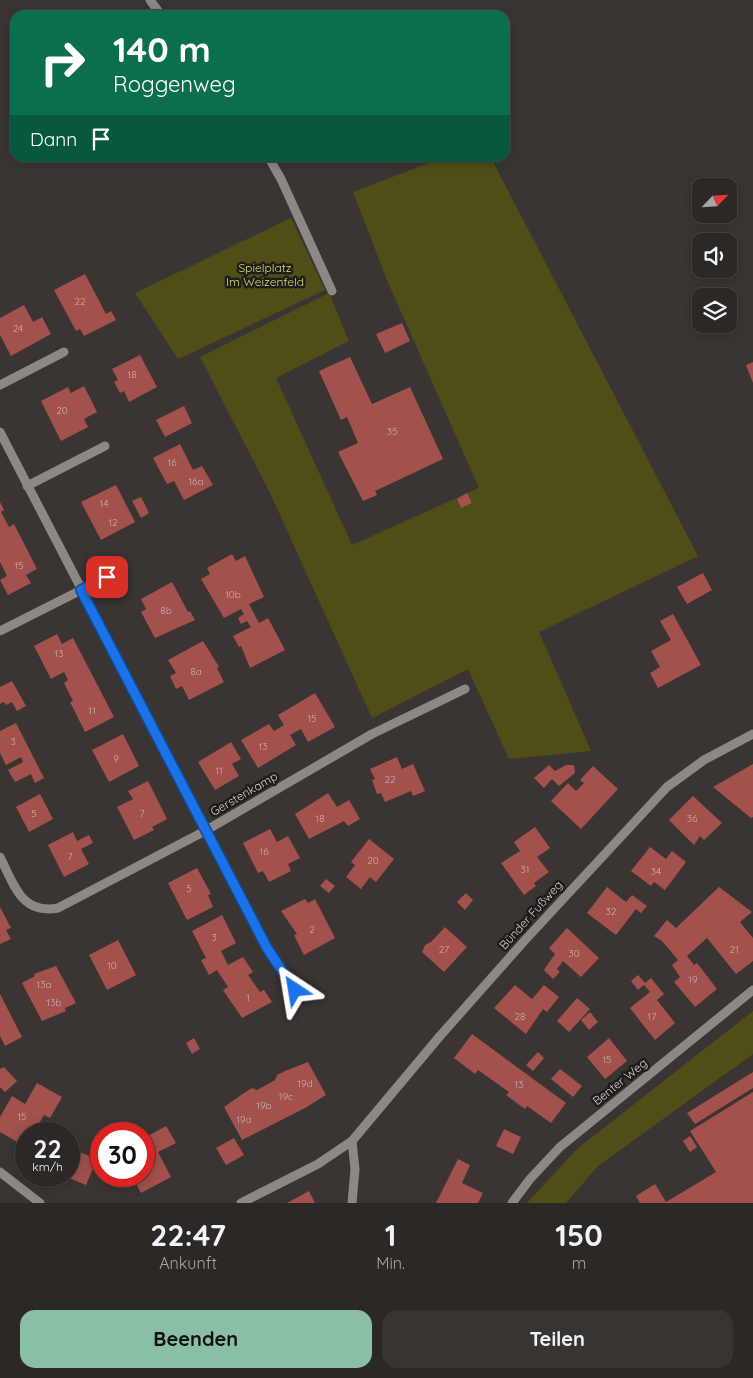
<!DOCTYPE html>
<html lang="de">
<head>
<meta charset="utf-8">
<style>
  :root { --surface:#2c2826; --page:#383432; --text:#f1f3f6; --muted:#a6a6a7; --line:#484443; --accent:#8abfa5 }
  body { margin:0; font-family:Quicksand,sans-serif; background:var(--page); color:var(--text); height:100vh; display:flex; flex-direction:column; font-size:19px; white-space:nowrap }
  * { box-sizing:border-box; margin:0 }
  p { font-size:16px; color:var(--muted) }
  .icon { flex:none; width:28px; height:28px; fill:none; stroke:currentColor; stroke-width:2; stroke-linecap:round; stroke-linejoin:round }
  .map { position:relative; height:1203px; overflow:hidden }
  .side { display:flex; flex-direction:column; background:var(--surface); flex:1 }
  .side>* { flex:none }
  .banner { position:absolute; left:10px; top:10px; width:500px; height:152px; border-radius:15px; box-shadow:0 2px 12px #0003,0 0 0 1px var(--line); background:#0b6e4f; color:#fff; overflow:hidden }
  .needle { width:32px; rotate:65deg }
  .buttons { position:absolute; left:692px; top:178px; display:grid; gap:10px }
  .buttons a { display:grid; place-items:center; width:45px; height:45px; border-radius:10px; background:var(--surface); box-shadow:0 2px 12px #0003,0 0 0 1px var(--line); font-size:25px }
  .speed { position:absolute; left:15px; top:1122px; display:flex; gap:10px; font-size:25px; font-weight:700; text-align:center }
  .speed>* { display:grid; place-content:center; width:65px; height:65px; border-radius:50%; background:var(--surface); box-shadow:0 2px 12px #0003,0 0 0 1px var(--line); line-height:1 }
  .speed small { font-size:12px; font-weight:400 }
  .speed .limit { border:8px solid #d22; background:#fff; color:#111 }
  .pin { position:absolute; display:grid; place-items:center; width:42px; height:42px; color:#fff; margin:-21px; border-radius:10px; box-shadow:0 2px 8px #0006 }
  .me { position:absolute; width:55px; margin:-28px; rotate:327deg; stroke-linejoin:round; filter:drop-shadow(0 0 4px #0008) }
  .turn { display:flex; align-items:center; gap:18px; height:105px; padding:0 20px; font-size:22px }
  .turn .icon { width:65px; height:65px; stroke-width:2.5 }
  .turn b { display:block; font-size:35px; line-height:42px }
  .then { display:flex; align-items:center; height:48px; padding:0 20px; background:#0003; gap:10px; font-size:19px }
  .eta { display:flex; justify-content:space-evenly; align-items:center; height:85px; text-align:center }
  .eta b { font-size:30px; font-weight:800; line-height:35px }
  .action { display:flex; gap:10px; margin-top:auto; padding:10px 20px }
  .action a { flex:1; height:58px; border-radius:15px; background:var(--accent); color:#111; font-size:20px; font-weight:800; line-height:58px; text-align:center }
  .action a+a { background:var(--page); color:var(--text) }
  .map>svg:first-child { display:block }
  .green { fill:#4e4f17 }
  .building { fill:#a2514c }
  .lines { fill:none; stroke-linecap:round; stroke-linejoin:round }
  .minor { stroke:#8e8885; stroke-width:9 }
  .route-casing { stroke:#114b97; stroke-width:12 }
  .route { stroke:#1a73e8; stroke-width:9 }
  .labels { text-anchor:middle; stroke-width:5; stroke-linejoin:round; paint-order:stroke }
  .number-label { font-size:10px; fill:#c7b1ae }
  .park-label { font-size:12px; fill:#dbde6b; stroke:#1f1d1c }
  .street-label { font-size:12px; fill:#d3d1cf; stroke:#1f1d1c }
</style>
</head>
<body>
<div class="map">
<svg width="753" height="1203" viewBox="0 0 753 1203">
  <rect width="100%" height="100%" fill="#3a3533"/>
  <g class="green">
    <path d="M442,158H491L698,556L539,632L591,751L509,759L468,669L372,718L271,495L200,357L329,293L349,341L276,378L352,545L479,488L387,280L353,192Z"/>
    <path d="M291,218L325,290L178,359L135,293Z"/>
    <path d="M753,1011V1054L598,1166L566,1203H527L577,1149Z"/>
  </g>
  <g class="building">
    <path d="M85,274L106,314L111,311L116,320L84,336L80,329L76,331L54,290Z"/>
    <path d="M24,305L33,322L42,317L51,334L11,356L0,335V318Z"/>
    <path d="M402,323L410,341L385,353L376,334Z"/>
    <path d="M140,355L157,387L129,402L124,391L120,393L114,382L118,380L112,369Z"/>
    <path d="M350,357L372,404L410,387L443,459L375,491L377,495L363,501L338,452L358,443L347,417L341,420L319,371Z"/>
    <path d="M753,362V383L746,365Z"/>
    <path d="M84,386L97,412L84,419L88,427L61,441L41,401L68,387L71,393Z"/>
    <path d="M184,406L192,423L165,437L156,420Z"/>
    <path d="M180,444L193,470L202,466L213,485L184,500L174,481L167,484L153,458Z"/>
    <path d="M116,485L135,522L101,540L81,502Z"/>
    <path d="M467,493L472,503L461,508L457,499Z"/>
    <path d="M141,497L149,513L141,518L132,501Z"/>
    <path d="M0,502L4,510L1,512L9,527L14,524L37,569L26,575L31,583L8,595L0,580L7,576L0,562Z"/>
    <path d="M232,554L236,561L245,556L264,597L249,604L259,623L268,618L285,650L250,668L241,646L239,647L233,636L251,627L247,621L241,624L238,618L244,614L241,609L224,618L201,579L210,574L207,568Z"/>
    <path d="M703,573L712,590L687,604L677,587Z"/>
    <path d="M172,582L188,612L190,611L195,620L155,638L141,612L146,609L141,599Z"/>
    <path d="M673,614L701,665L658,688L650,673L660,667L651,651L671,640L660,621Z"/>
    <path d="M57,634L62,644L73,638L114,717L85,732L70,702L73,701L64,683L68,680L64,672L51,679L34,646Z"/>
    <path d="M203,641L219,667L217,668L224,682L189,700L182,686L176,689L170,676L176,673L168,660Z"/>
    <path d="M12,681L26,706L17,711L12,702L6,705L4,702L0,704V687Z"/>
    <path d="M315,693L335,727L308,742L301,729L290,735L296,745L258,768L241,740L269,724L274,731L284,725L278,715Z"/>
    <path d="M16,723L44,778L35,783L31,774L15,782L8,770L23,762L21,757L6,765L0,753V731Z"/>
    <path d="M123,734L139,766L109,782L92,750Z"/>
    <path d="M231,742L241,759L232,764L239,776L215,790L198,762Z"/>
    <path d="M397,757L402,769L413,764L425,791L413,796L411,791L385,802L381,793L377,794L372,780L375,779L370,769Z"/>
    <path d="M753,764V817L751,818L713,787Z"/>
    <path d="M549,765L555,771L566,765H574L575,773L559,786L552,779L544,788L534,778Z"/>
    <path d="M593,766L618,789L581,829L551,801L568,783L576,791L584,783L580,780Z"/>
    <path d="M148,781L167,819L152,827L154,830L134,840L117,807L133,799L128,791Z"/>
    <path d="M328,793L337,807L349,800L360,819L348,826L344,821L309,839L295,814Z"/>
    <path d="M40,794L53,819L29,832L16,807Z"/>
    <path d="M693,796L722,823L704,840L700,836L694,845L669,820Z"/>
    <path d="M535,827L550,848L537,857L549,872L534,883L536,886L524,895L501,863L520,851L514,842Z"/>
    <path d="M270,829L277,842L288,836L300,858L288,864L291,871L269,882L263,871L258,873L243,843Z"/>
    <path d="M73,832L77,841L89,835L93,843L81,849L89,864L64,877L48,845Z"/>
    <path d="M369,839L394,859L376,882L370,877L361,889L346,877L355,865L351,862Z"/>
    <path d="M650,847L666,859L672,851L686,862L665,890L654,882L651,886L631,871Z"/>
    <path d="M197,868L211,894L208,895L213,907L187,920L168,883Z"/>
    <path d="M326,879L335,886L329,893L320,886Z"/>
    <path d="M607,887L626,902L632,895L647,906L641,913L636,909L616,935L587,913Z"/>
    <path d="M719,887L752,912L740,922L753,938V961L736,974L707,938L687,956L694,965L697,963L717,989L695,1007L674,982L680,977L672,965L678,960L662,941L654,936L667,920L676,928Z"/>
    <path d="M466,893L473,900L465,910L457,902Z"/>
    <path d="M305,899L308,903L315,899L335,938L304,955L294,935L297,934L281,911Z"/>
    <path d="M0,907L11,928L6,930L11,939L0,944Z"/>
    <path d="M222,915L236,943L221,951L228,965L243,957L253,972L248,975L260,992L264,990L272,1002L242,1018L223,990L228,987L217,970L209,975L201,960L206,958L192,931Z"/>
    <path d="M445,927L467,947L444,972L422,952L425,945L431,942Z"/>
    <path d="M567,928L599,958L581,977L563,961L557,969L560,972L553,979L544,970L555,954L549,948Z"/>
    <path d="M118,940L136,975L107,990L89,955Z"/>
    <path d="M56,966L76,1003L65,1008L66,1011L42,1021L22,983L35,976L34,974Z"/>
    <path d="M638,975L645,983L651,978L664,994L657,1000L675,1023L655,1040L630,1008L650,992L644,985L638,990L631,981Z"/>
    <path d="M515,985L532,999L544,985L559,997L547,1012L543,1009L526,1034L494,1008Z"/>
    <path d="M0,994L22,1037L5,1046L0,1036Z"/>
    <path d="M577,998L590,1009L569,1032L557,1021Z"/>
    <path d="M590,1012L598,1022L589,1030L581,1020Z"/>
    <path d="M472,1034L566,1103L551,1123L527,1106L525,1109L506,1095L509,1092L478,1070L475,1074L454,1058Z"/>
    <path d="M194,1038L200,1049L192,1054L186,1043Z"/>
    <path d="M609,1038L627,1061L605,1079L587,1057Z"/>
    <path d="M538,1052L544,1058L533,1071L526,1065Z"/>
    <path d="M308,1062L326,1095L305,1108L242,1140L224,1107L244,1093L252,1088L257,1090L275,1080L277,1075L285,1071Z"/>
    <path d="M4,1067L17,1081L5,1092L0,1087V1069Z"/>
    <path d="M560,1069L582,1086L573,1097L551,1079Z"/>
    <path d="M753,1072V1088L695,1124L687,1113Z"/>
    <path d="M37,1083L62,1097L50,1118L44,1115L33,1134H26V1147L0,1132V1117L12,1096L25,1104Z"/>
    <path d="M753,1092V1203H640L636,1196L655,1184L666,1202L716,1172L690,1131Z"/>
    <path d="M166,1126L176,1143L158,1152L171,1177L141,1193L132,1176H144V1147L151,1143L148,1136Z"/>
    <path d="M504,1129L521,1137L513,1154L496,1146Z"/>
    <path d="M690,1136L697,1147L690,1152L683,1141Z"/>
    <path d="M234,1138L244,1155L226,1165L216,1148Z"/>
    <path d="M69,1148L97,1159L86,1185L64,1176H69Z"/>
    <path d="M458,1159L470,1165L462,1183L483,1193L478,1203H436Z"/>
    <path d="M309,1191L315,1203H287Z"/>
  </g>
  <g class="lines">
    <g class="minor">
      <path d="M150,0L161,15"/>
      <path d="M269,158L281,179L332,291"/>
      <path d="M0,385L64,352"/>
      <path d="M0,432L267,947L295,990"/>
      <path d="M27,486L105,446"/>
      <path d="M0,631L107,577"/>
      <path d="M0,857C14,884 21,915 58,908L205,831L372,734L465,689"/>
      <path d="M352,1141L355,1169L352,1203"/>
      <path d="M0,1172L40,1203"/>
      <path d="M241,1203L318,1164L352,1141L440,1036L526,939L667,787L704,760L753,734"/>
      <path d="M512,1203L530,1179L560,1147L753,990"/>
    </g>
  </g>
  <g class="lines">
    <g class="route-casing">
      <path id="route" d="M107,577L81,590L267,948L295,990"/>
    </g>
    <use href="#route" class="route"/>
  </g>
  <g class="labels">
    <g class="number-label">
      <text x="80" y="305">22</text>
      <text x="18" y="332">24</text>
      <text x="132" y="378">18</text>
      <text x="62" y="414">20</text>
      <text x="392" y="435">35</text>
      <text x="172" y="466">16</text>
      <text x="196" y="485">16a</text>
      <text x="104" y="507">14</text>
      <text x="113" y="526">12</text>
      <text x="19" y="569">15</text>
      <text x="233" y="598">10b</text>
      <text x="166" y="614">8b</text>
      <text x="59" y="657">13</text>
      <text x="196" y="675">8a</text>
      <text x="92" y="714">11</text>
      <text x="312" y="722">15</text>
      <text x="13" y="745">3</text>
      <text x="263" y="750">13</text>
      <text x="116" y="762">9</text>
      <text x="219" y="774">11</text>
      <text x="390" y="783">22</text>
      <text x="34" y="817">5</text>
      <text x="142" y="817">7</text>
      <text x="320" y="822">18</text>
      <text x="692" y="822">36</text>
      <text x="264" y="855">16</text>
      <text x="70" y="860">7</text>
      <text x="373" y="864">20</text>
      <text x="525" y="873">31</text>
      <text x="656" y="875">34</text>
      <text x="189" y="892">5</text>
      <text x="611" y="915">32</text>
      <text x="312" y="933">2</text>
      <text x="214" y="941">3</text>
      <text x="444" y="953">27</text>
      <text x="734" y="953">21</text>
      <text x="574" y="957">30</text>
      <text x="112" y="969">10</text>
      <text x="693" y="983">19</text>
      <text x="44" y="988">13a</text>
      <text x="248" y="1001">1</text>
      <text x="54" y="1006">13b</text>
      <text x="520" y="1020">28</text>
      <text x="652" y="1020">17</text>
      <text x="607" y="1063">15</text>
      <text x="305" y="1087">19d</text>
      <text x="519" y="1088">13</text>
      <text x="286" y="1100">19c</text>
      <text x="264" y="1109">19b</text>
      <text x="22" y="1120">15</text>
      <text x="244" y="1123">19a</text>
    </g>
    <g class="park-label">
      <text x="265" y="272">Spielplatz<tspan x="265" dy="14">Im Weizenfeld</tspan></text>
    </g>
    <g class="street-label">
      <text transform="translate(244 794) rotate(-30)" y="4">Gerstenkamp</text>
      <text transform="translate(531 915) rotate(-48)" y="4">Bünder Fußweg</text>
      <text transform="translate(620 1082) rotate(-39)" y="4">Benter Weg</text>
    </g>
  </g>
</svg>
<div class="buttons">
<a><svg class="needle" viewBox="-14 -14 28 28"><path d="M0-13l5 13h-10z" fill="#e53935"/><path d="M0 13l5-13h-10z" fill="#a6a6a7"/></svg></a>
<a><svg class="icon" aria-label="sound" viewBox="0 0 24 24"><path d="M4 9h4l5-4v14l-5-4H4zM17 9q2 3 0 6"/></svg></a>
<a><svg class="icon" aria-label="layers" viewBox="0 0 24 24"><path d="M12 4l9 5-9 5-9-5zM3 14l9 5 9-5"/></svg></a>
</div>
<div class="speed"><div>22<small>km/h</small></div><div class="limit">30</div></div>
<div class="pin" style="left:107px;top:577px;background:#d93025"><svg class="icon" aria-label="arrive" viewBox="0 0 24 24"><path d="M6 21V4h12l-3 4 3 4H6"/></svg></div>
<svg class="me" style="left:295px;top:990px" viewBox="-20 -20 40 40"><path d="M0-17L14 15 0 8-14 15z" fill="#1a73e8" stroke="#fff" stroke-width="4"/></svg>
<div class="banner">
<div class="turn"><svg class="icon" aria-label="right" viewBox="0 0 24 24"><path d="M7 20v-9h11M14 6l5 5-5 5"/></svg><div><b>140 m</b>Roggenweg</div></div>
<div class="then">Dann<svg class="icon" aria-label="arrive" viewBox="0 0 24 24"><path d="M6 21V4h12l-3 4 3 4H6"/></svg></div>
</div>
</div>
<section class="side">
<div class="eta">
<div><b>22:47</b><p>Ankunft</p></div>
<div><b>1</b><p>Min.</p></div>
<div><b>150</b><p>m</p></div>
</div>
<div class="action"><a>Beenden</a><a>Teilen</a></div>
</section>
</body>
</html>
